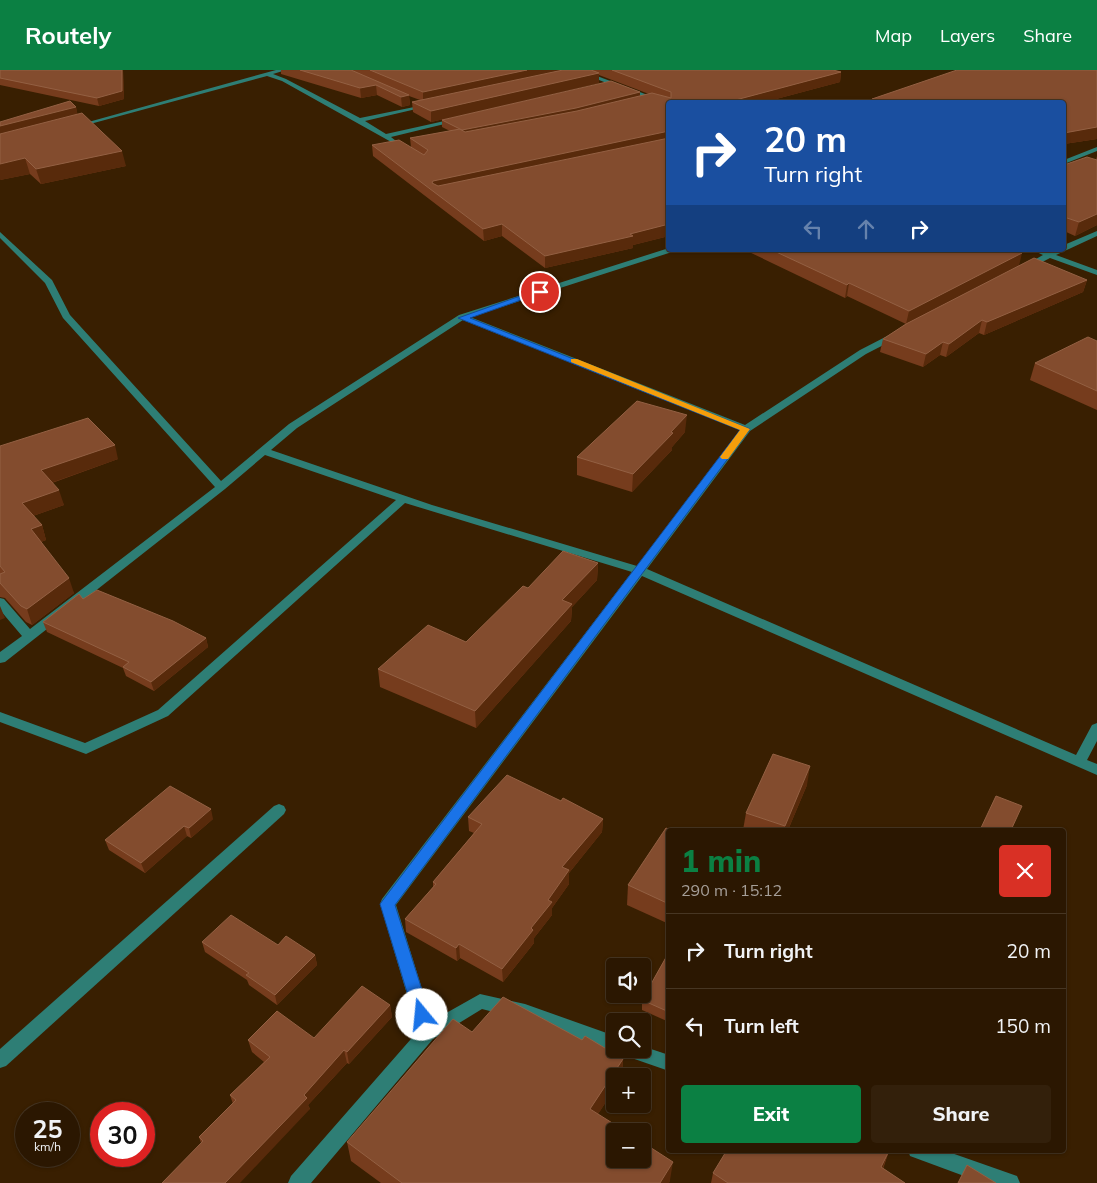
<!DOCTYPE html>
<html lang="en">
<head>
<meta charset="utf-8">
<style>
  :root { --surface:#2b1701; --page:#33200b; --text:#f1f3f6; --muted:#a69f99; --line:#473623; --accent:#0b8043 }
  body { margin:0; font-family:Mulish,sans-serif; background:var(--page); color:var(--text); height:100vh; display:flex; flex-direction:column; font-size:19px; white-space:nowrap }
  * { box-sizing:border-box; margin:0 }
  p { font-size:16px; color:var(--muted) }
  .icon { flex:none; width:28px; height:28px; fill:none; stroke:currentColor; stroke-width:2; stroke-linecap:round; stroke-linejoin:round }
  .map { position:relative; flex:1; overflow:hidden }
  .panel { position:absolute; left:666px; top:758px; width:400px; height:325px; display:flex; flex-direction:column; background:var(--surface); border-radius:5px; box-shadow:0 1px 4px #0004,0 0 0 1px var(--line) }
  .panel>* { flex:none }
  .banner { position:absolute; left:666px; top:30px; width:400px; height:152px; border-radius:5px; box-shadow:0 1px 4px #0004,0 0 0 1px var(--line); background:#1a4fa0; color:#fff; overflow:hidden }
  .controls { position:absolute; left:606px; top:888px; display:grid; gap:10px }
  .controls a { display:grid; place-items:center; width:45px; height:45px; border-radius:5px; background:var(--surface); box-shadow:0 1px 4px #0004,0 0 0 1px var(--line); font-size:25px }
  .speed { position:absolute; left:15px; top:1032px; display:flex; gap:10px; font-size:25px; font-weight:700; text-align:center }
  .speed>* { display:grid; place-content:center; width:65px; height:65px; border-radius:50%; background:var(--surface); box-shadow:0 1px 4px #0004,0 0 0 1px var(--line); line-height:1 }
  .speed small { font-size:12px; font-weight:400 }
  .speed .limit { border:8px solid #d22; background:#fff; color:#111 }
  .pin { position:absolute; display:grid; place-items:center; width:42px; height:42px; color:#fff; margin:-21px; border:2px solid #fff; border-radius:50%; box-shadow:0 1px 5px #0007 }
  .me { position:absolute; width:55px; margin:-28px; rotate:343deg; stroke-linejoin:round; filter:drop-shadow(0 0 4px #0008) }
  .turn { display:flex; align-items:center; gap:18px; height:105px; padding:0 15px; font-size:22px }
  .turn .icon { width:65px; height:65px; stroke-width:2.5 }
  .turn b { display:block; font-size:35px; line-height:42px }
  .lanes { display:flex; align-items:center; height:48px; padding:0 15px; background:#0003; justify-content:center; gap:25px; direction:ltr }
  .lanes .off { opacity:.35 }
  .round { display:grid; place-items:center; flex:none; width:52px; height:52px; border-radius:5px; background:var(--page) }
  .headline { display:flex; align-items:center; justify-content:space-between; height:85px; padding:0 15px }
  h1 { font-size:30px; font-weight:800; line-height:38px; color:var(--accent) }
  .primary-button { display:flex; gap:10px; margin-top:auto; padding:10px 15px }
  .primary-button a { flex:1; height:58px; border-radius:5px; background:var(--accent); color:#fff; font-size:20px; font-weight:800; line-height:58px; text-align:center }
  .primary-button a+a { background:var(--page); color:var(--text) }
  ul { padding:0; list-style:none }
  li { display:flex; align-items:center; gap:15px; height:75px; padding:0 15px; border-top:1px solid var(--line) }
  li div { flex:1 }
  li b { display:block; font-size:19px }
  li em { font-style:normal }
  header { display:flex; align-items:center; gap:30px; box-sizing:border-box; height:70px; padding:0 25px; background:var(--accent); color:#fff }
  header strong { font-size:24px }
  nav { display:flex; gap:28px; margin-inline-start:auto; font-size:18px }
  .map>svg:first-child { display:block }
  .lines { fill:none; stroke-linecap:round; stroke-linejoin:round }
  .minor { fill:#2e7e75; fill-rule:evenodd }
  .wall { fill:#763c1d }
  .shaded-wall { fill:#582a0b }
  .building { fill:#834c2e; stroke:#936043 }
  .route { fill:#1a73e8; stroke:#114b97 }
  .slow { fill:#f59e0b }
</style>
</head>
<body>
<header>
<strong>Routely</strong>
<nav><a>Map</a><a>Layers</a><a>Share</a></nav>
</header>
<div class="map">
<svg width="1097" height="1113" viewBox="0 0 1097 1113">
  <rect width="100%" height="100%" fill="#391f01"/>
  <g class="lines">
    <g class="minor">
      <path d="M276,0H286L273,4L286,9L360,48L429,34V36L365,51L386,64L458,48L461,50L391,67L396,71L393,73L282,11L267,6L79,57L74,56Z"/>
      <path d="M573,0H581L669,33V37Z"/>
      <path d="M1097,77V81L1064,94V90Z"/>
      <path d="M1097,161V166L1056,185L1097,200V205L1050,188L1027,200L1020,198L1043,185L1032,180L1049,182L1064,180V175Z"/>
      <path d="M0,162L52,210L70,245L221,411L289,354L459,245L669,178V180H673L672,182L470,247L745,355L860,280L895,262H901V266L866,284L750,361L647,499L1076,685L1092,655L1097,653V671L1087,690L1097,694V705L642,506L396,835L432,951L480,924L525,934L615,966V979H642V976L669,985V1001L623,985L621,980L615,982L525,950L482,939L433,969L311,1113H288L291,1106L418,961L380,834L382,829L632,502L405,433L168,646L86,684L0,652V642L85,673L158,640L396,430L265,385L225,419L5,592L0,593V582L22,566L0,540V528L4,529L30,559L215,417L63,248L45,213L0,168ZM463,250L740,360L637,496L432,435L271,380L297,358Z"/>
      <path d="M279,734L284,736L286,740L284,744L6,996L0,998V979L274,736Z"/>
      <path d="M908,1080H943L1017,1106L1020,1113H983L910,1086Z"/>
    </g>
  </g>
  <g class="wall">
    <path d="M0,0H123L124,29L99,36L0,15Z"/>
    <path d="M281,0H833L841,2L840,12L765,32H669V166L633,175V178L545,198L502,166L484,171L373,86L372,75L411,77L410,68L450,61L442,57V50L640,22V26L649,24L599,5V13L431,52L413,42L412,32L420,30L409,26L410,35L402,37L377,25L361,28L281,4Z"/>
    <path d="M1097,0V69L1064,74V32H872V29Z"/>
    <path d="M76,37L77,44L126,96L41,114L30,104L0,110Z"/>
    <path d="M1097,86V155L1075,166L1064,161V95L1096,90Z"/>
    <path d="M745,180H1014L1019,196L1087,210L1083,222L984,265L979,263L946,287L940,285L923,297L880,282L883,269L906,254L847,226L845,228Z"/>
    <path d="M1097,271V340L1030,310L1035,293Z"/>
    <path d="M685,362L672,377V380L632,422L577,405V387Z"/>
    <path d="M0,376L118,389L52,413L64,435L33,446L42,455L46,470L41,472L74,523L32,555L26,552L5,528L0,527Z"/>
    <path d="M598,493L597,510L572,537L571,551L476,658L380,617L378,599L466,572L528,518Z"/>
    <path d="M83,529L206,568L208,577L154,621L126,606L123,598L47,562L43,552Z"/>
    <path d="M807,715L788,760H743L746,743Z"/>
    <path d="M561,731L603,749L602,762L569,803V814L552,838V845L534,868V873L503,912L460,888L457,891L406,862L405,849L433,817V812L474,763L469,761L468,747Z"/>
    <path d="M213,749L191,768L187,766L145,803L109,780L105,770Z"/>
    <path d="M669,760V854L627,835L628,815Z"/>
    <path d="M202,872L278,875L315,885L317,895L277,935L249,915L247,910L205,882Z"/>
    <path d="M669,882V952L642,940V930Z"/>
    <path d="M390,935L392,947L349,994L347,993L308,1035L310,1039L201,1073L199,1067L233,1034L230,1025L264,992L252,982L248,970L314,968Z"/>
    <path d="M472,962L623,989L622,1006H615V1018L598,1044L670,1110L669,1113H381L351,1091L347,1072Z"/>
    <path d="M889,1081L883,1099L905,1113H711L713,1103Z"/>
  </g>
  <g class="shaded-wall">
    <path d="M122,0H123L124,29L99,36L97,28Z"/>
    <path d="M527,0H572L423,32V22Z"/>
    <path d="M841,2L840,12L765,32H728Z"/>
    <path d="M599,3V13L431,52V41Z"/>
    <path d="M376,15L377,25L361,28L360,18Z"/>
    <path d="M640,22V29L463,67L462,60Z"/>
    <path d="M409,25L410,35L402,37L401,27Z"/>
    <path d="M76,37L79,51L0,72V56Z"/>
    <path d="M1097,57V69L1064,74V63Z"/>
    <path d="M669,61V71L434,122L432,113L433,111Z"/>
    <path d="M122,81L126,96L41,114L36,99Z"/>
    <path d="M25,88L30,104L0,110V94Z"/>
    <path d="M1097,144V155L1075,166L1079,152Z"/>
    <path d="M502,154V166L484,171L483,159Z"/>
    <path d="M669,154V166L633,175V178L545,198V186Z"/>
    <path d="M1022,183L1019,196L906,254L909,241Z"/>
    <path d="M1087,210L1083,222L984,265L987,252Z"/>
    <path d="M849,213L847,226L845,228L847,215Z"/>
    <path d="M982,250L979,263L946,287L949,274Z"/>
    <path d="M943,272L940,285L923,297L926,284Z"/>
    <path d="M687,345L685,362L672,377V380L632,422L633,404Z"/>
    <path d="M115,375L118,389L45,415L41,400Z"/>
    <path d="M59,420L64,435L27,448L22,433Z"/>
    <path d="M42,455L46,470L36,474L31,459Z"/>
    <path d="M598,493L597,510L572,537L571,551L476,658L475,641L562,530Z"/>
    <path d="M69,508L74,523L32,555L27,539Z"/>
    <path d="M0,536L5,548L0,550Z"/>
    <path d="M206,568L208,577L154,621L151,612Z"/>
    <path d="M810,696L807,715L788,760H784L785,756Z"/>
    <path d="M211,739L213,749L191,768L189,758Z"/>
    <path d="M603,749L602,762L569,803V814L552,838V845L534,868V873L503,912L502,899L531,858L548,830L562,797Z"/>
    <path d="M184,756L187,766L145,803L141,793Z"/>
    <path d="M459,874L460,888L457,891L456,878Z"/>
    <path d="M315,885L317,895L277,935L275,925Z"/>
    <path d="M390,935L392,947L349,994L347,982Z"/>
    <path d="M344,980L347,993L308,1035L310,1039L240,1113H225Z"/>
    <path d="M623,989L622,1006H615V1018L589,1058L590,1039Z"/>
    <path d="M889,1081L882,1100L881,1097Z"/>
    <path d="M673,1092L670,1110L669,1113H660Z"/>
  </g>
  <g class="building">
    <path d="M0,0H122V21L97,28L0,8Z"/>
    <path d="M300,0H351L409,25L401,27L376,15L360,18Z"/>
    <path d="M370,0H527L423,22Z"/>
    <path d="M563,0H591L599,3L431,41L412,32Z"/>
    <path d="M612,0H833L841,2L728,32H669V61L433,111L432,113L438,116L669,68V154L630,164L633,166L545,186L502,154L483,159L372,75L399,70L424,85L428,80L410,68L460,59L465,62L577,41L652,23L671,28V22Z"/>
    <path d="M957,0H1097V57L1064,63V32H886L872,29Z"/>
    <path d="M611,11L640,22L576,38L462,60L442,50Z"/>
    <path d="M70,31L76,37L0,56V52Z"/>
    <path d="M82,43L122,81L36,99L25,88L0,94V64Z"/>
    <path d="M1087,87L1097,90V144L1079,152L1064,147V95Z"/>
    <path d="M772,180H1014L1022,183L909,241L849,213L847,215Z"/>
    <path d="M1034,188L1087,210L987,252L982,250L949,274L943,272L926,284L883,269L906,254Z"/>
    <path d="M1088,267L1097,271V321L1035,293Z"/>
    <path d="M637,331L687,345L671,362L673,363L633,404L577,387Z"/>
    <path d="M88,348L115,375L41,400L59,420L22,433L42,455L31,459L69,508L27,539L21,536L0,513V504L5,502L0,496V376Z"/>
    <path d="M563,481L598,493L562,530L572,534L475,641L378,599L428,555L466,572L523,516L528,518Z"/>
    <path d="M97,520L173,551L206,568L151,612L123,597L129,592L43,552L79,524L83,529Z"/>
    <path d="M773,684L810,696L785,756L746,743Z"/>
    <path d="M507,705L561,731L563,728L603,749L562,797L569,800L548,830L552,832L531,858L533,860L502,899L459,874L456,878L405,849L436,814L433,812L482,754L468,747Z"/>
    <path d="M170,716L211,739L189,758L184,756L141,793L105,770Z"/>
    <path d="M996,726L1022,736L1011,760H980Z"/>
    <path d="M666,758L670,760H669V834L628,815Z"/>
    <path d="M231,845L278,875L286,866L315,885L275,925L246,905L249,903L202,872Z"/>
    <path d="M669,882V942L642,930Z"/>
    <path d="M362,916L390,935L347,982L344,980L304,1025L307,1028L225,1113H162L203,1071L199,1067L236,1030L230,1025L270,987L248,970L277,941L314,968Z"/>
    <path d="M503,927L582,970L585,966L623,989L590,1039L625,1061H615V1089H642V1072L673,1092L660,1113H402L347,1072L453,949L472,962Z"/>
    <path d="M727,1080H887L889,1081L881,1097L905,1113H728L713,1103Z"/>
    <path d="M967,1095L996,1113H958Z"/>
  </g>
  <path class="route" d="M537,220L544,222L470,248L750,359L395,835L430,945L427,950L422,952L416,950L414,945L380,834L383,830L740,360L458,248Z"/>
  <path class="slow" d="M571,289H577L750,359L728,389H722L720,387L740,360L571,292Z"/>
</svg>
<div class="controls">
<a><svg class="icon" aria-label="sound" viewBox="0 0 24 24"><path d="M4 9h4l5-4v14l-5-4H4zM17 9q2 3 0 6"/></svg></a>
<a><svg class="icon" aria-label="search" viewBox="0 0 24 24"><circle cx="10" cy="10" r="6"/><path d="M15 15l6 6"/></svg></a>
<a>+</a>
<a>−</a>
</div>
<div class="speed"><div>25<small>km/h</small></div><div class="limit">30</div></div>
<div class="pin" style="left:540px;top:222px;background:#d93025"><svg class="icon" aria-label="arrive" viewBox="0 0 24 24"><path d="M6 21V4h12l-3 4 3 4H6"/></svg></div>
<svg class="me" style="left:422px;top:945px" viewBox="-20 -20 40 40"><circle r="19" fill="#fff"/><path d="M0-13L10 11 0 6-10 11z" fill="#1a73e8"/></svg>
<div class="banner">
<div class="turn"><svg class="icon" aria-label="right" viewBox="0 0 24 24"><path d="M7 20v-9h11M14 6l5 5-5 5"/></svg><div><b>20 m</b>Turn right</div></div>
<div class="lanes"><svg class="icon off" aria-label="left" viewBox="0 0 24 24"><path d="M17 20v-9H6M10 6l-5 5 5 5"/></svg><svg class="icon off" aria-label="ahead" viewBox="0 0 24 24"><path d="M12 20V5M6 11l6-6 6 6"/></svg><svg class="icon" aria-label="right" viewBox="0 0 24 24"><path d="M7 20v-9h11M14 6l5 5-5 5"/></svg></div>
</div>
<section class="panel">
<div class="headline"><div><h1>1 min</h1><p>290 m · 15:12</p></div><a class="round" style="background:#d93025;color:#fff"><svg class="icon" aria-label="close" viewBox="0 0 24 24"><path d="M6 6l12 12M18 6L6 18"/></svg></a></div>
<ul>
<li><svg class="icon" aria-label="right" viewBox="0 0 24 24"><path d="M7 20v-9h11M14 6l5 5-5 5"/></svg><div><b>Turn right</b></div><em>20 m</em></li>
<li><svg class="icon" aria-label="left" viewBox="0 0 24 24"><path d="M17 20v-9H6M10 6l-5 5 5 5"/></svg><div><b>Turn left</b></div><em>150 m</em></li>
</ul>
<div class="primary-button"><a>Exit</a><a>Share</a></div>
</section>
</div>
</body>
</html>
